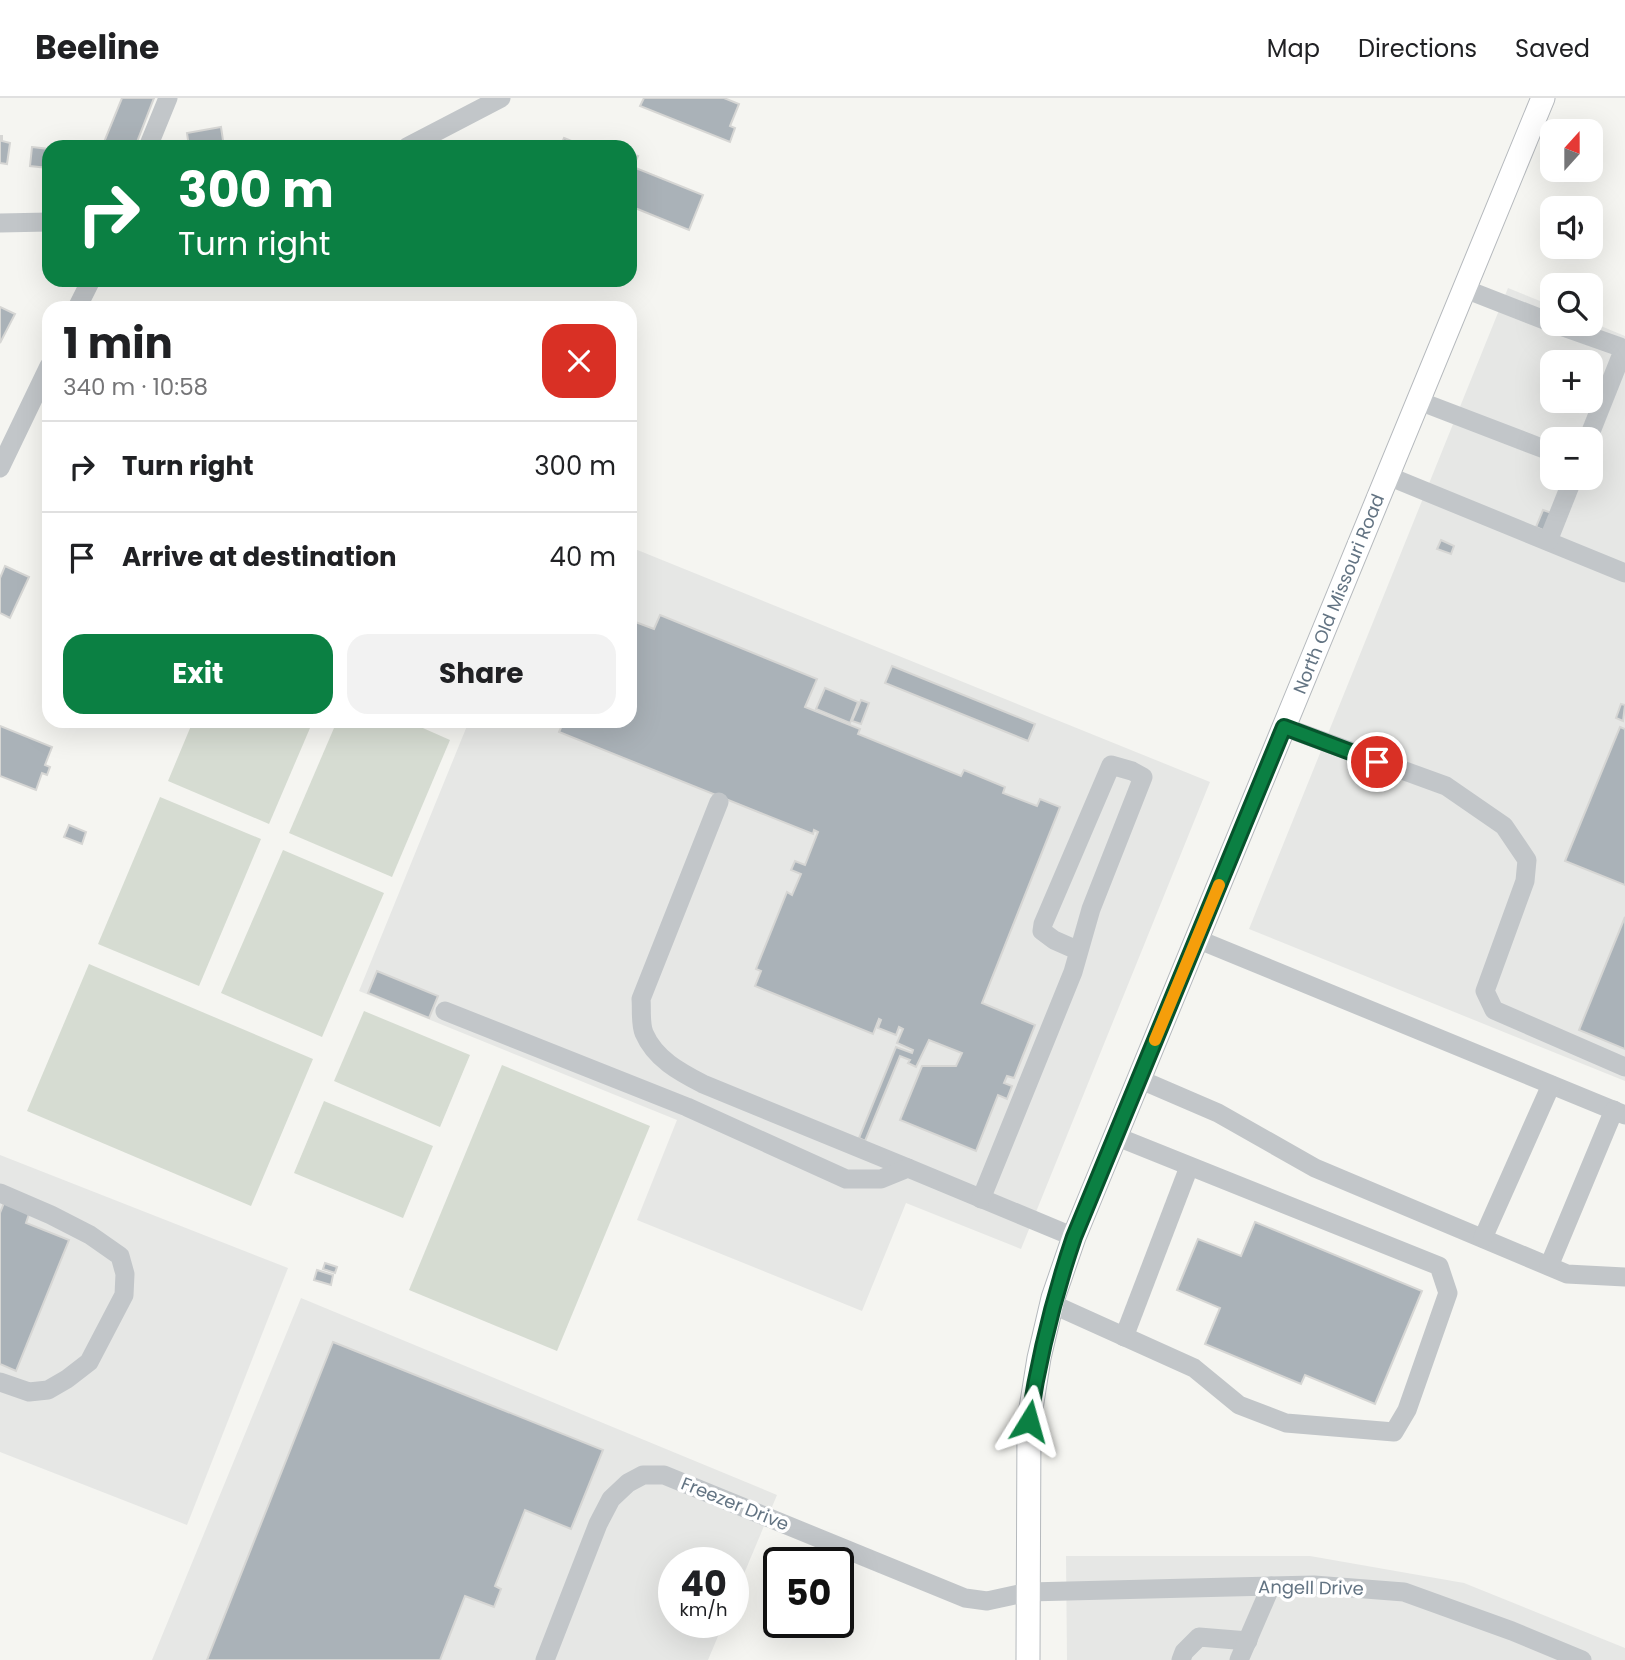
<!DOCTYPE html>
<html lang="en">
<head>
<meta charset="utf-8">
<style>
  :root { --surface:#fff; --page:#f2f2f2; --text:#202124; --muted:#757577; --line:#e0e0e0; --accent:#0b8043 }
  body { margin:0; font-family:Poppins,sans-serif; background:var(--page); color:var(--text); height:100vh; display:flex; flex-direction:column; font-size:26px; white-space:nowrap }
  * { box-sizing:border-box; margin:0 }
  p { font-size:23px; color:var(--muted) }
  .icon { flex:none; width:38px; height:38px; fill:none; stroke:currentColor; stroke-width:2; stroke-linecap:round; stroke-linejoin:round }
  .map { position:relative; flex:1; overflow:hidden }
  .details { position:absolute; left:42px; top:203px; width:595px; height:427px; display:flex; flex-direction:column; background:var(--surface); border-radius:21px; box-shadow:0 7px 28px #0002 }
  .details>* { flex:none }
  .top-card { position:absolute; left:42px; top:42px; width:595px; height:147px; border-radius:21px; box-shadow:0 7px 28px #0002; background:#0b8043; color:#fff; overflow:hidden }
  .needle { width:46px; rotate:21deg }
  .fabs { position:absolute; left:1540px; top:21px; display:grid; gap:14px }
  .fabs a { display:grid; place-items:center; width:63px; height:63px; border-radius:14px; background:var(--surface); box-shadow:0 7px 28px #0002; font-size:35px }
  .speed { position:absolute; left:658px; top:1449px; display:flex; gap:14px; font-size:35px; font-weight:700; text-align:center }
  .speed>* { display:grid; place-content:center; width:91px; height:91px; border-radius:50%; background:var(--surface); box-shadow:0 7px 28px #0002; line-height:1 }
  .speed small { font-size:18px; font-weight:400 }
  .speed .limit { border:4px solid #111; border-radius:10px; background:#fff; color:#111 }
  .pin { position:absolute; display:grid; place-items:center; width:60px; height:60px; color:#fff; margin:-30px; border:4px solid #fff; border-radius:50%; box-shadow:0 2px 7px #0007 }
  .me { position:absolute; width:77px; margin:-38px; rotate:8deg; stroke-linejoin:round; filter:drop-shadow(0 0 5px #0008) }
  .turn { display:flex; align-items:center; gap:24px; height:147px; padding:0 21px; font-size:32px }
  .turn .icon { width:91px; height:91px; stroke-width:2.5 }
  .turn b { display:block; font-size:49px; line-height:60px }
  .round { display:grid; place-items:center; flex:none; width:74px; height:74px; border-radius:21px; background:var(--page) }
  .head { display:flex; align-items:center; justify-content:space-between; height:119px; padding:0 21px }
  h1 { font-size:42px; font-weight:700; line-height:52px }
  .primary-button { display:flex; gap:14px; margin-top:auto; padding:14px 21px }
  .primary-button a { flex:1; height:80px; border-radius:21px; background:var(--accent); color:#fff; font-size:28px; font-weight:700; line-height:80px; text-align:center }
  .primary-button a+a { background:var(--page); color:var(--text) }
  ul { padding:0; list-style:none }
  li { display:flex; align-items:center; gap:21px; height:91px; padding:0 21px; border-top:2px solid var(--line) }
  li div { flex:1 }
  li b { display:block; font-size:26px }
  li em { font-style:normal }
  header { display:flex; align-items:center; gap:42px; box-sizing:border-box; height:98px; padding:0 35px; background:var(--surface); border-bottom:2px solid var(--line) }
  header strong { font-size:33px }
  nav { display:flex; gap:38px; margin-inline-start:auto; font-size:24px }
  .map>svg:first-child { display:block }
  .built { fill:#e6e7e5; fill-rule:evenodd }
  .green { fill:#d6dcd2 }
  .building { fill:#aab2b8; stroke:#d6d6d4; stroke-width:2 }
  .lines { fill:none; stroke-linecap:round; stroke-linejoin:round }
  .major-casing { stroke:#b5b9bd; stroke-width:25 }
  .minor { stroke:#c2c6c9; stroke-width:19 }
  .major { stroke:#fff; stroke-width:23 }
  .route-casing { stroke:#07532c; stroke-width:18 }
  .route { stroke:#0b8043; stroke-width:12 }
  .slow { stroke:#f59e0b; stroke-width:12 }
  .labels { text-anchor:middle; stroke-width:7; stroke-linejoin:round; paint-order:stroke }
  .street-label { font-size:18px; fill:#637483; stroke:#fff }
</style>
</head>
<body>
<header>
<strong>Beeline</strong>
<nav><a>Map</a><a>Directions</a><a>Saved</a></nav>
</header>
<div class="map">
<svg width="1625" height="1562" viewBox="0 0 1625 1562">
  <rect width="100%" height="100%" fill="#f5f5f1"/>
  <g class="built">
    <path d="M1508,190L1552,208V226H1591V224L1625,238V983L1249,831ZM1552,264H1591V303H1552ZM1552,341H1591V380H1552Z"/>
    <path d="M630,449L1210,684L1021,1151L906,1105L862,1213L637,1122L677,1022L359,893L469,623H630Z"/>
    <path d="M0,1057L288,1170L187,1427L0,1354Z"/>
    <path d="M301,1200L777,1397L733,1502V1465H674V1524H724L708,1562H152Z"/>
    <path d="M1066,1458H1310L1464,1485L1625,1550V1562H1067Z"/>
  </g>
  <g class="green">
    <path d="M193,623H313L269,726L168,683Z"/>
    <path d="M337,623H407L450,642L392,779L289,735Z"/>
    <path d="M160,699L261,741L199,888L98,846Z"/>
    <path d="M283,752L384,795L322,939L221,895Z"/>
    <path d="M89,866L313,961L251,1108L27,1013Z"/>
    <path d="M364,913L470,957L440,1029L334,983Z"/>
    <path d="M502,967L650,1028L557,1253L409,1192Z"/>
    <path d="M324,1003L433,1048L403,1120L294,1075Z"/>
  </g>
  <g class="building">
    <path d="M122,0H154L135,49H102Z"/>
    <path d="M644,0H724L739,6L730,28L735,30L730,44L640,8Z"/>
    <path d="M221,29L224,49H189L187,35Z"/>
    <path d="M0,38H2V43L10,45L7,66L0,65Z"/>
    <path d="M564,40L586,49H560Z"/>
    <path d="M32,49L49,51V73L48,70L30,68Z"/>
    <path d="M630,55L638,58L633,69L703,97L689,132L630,108Z"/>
    <path d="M0,209L15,216L0,245Z"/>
    <path d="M1543,412L1552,415L1545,433L1536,429Z"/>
    <path d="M1441,442L1454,448L1451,456L1437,451Z"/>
    <path d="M5,468L29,479L10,520L0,515V480Z"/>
    <path d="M660,517L817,581L805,609L860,631L858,636L961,678L964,672L1005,689L1003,695L1037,708L1040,701L1060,709L982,905L1035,927L1014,980L1007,978L1004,985L1012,988L1007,1001L998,997L976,1053L900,1022L922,968H956L962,955L929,942L916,969L908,965L910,962L900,958L865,1043L859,1040L896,949L912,955L913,952L897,945L903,931L899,929L896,937L878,930L881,922L879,921L873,936L755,888L761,873L756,871L787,794L792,797L801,776L791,772L795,763L805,767L818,734L814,732L813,736L559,634L564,623H630V522L654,531Z"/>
    <path d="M892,568L1035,626L1028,643L885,585Z"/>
    <path d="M825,590L858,604L850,625L816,611Z"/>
    <path d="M861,602L869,605L861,626L852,623Z"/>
    <path d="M1621,606L1625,607L1623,623L1616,620Z"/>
    <path d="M0,628L52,649L45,667L50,669L47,677L42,675L36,692L0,678Z"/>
    <path d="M1620,629L1625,631V787L1565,763Z"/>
    <path d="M69,727L86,734L82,746L64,739Z"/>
    <path d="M1625,819V951L1579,932Z"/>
    <path d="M377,873L438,898L429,920L368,895Z"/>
    <path d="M4,1105L29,1116L26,1125L69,1142L16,1273L0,1266V1115Z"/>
    <path d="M1255,1124L1422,1193L1375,1306L1305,1277L1301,1286L1205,1246L1220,1210L1177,1192L1198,1141L1241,1158Z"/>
    <path d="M325,1165L337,1169L335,1175L323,1171Z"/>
    <path d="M317,1172L333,1177L331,1187L314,1182Z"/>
    <path d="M333,1244L603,1352L571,1431L525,1412L495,1488L501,1491L494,1509L465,1498L440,1562H207Z"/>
  </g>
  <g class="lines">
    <g class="major-casing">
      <path id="major" d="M1028,1562L1029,1323L1039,1260L1053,1200L1074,1139L1543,0"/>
    </g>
    <g class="minor">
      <path d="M148,49L168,0"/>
      <path d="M407,49L501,0"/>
      <path d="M0,125L49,124"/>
      <path d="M1465,191L1552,225"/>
      <path d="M77,210L91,182"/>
      <path d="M1555,226L1620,249L1623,253L1588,341"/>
      <path d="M1419,303L1552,354"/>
      <path d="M0,370L49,268"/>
      <path d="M1388,378L1625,475"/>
      <path d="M1548,443L1573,380"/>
      <path d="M1284,629L1446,688L1504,728L1527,762L1525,783L1485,893L1494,912L1625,969"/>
      <path d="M719,704L641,901C642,911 640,925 644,935C655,961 680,974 703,986L908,1070"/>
      <path d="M1197,841L1625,1017"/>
      <path d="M445,913L687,1009L846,1081H881L908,1070L1074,1139"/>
      <path d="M1139,981L1218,1015L1315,1070L1567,1176L1625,1179"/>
      <path d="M0,1095L51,1117L90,1137L120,1158L125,1176L124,1197L89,1264L67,1281L48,1292L29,1294L0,1284"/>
      <path d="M981,1101L1073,874L1091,811L1143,679L1132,673L1111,667L1043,826L1042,833L1054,842L1079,853"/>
      <path d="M1483,1140L1551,987"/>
      <path d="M1549,1168L1614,1012"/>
      <path d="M1052,1206L1194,1270L1239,1307L1286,1325L1394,1334L1407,1312L1448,1195L1439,1168L1115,1038"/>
      <path d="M1124,1239L1189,1069"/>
      <path d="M545,1562L598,1426L611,1401L628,1385L643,1377H664L965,1500L987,1503L1028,1494L1314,1487L1404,1494L1512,1533L1582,1562"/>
      <path d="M1181,1562L1184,1554L1199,1539L1248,1543"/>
      <path d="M1239,1562L1271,1488"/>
    </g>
    <use href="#major" class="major"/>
  </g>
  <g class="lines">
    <g class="route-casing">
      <path id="route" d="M1029,1323C1039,1258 1053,1201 1074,1139L1284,629L1377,664"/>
    </g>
    <use href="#route" class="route"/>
    <path class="slow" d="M1155,942L1219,787"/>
  </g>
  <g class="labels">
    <g class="street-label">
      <text transform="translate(1339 496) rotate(-68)" y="6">North Old Missouri Road</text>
      <text transform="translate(735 1406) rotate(22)" y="6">Freezer Drive</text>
      <text transform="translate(1311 1490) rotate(1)" y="6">Angell Drive</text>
    </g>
  </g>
</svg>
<div class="fabs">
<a><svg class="needle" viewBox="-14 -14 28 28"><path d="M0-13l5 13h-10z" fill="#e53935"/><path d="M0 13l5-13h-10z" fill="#757577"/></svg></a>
<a><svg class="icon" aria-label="sound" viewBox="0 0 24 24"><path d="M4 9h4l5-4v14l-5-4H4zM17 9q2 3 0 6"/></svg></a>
<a><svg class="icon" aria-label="search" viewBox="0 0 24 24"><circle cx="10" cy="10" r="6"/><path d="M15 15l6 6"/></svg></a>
<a>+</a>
<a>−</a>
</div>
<div class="speed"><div>40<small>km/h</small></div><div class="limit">50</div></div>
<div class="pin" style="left:1377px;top:664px;background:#d93025"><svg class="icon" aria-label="arrive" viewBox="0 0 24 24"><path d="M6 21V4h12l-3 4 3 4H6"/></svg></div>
<svg class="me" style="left:1029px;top:1323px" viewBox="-20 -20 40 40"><path d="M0-17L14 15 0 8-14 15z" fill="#0b8043" stroke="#fff" stroke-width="4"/></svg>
<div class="top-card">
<div class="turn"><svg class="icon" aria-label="right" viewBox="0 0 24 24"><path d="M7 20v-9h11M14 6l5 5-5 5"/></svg><div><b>300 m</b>Turn right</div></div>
</div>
<section class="details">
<div class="head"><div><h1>1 min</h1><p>340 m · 10:58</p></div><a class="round" style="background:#d93025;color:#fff"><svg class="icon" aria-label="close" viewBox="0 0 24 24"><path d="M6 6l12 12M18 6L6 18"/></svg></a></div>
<ul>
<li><svg class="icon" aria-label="right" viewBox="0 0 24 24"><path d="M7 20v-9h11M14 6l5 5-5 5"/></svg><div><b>Turn right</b></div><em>300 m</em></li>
<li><svg class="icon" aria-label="arrive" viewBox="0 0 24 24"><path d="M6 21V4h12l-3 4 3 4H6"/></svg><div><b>Arrive at destination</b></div><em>40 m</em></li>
</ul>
<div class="primary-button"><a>Exit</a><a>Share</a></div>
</section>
</div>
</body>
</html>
